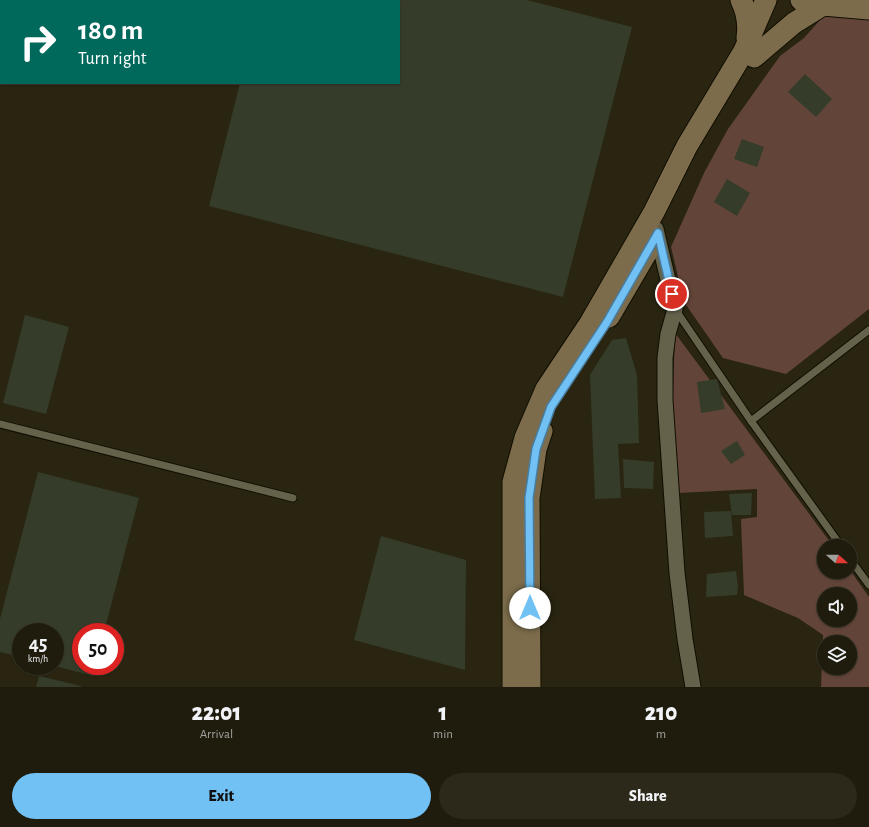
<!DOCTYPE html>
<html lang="en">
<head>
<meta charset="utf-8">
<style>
  :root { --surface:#1f1c0d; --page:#2c291b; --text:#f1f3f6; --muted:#a1a19d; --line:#3c3a2e; --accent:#71c1f4 }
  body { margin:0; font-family:"Alegreya Sans",sans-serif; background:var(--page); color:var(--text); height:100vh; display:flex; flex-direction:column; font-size:15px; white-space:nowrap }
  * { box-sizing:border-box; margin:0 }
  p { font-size:13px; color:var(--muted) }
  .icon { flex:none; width:22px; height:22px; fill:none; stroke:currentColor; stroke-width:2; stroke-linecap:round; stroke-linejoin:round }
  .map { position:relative; height:687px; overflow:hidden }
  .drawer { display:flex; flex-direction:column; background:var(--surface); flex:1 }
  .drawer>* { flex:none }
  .top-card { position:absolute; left:0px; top:0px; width:400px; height:84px; box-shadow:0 1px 3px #0004,0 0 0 1px var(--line); background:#00695c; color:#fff; overflow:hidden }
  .needle { width:26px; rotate:111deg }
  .fabs { position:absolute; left:817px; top:539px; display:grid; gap:8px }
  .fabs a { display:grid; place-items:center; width:40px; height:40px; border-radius:50%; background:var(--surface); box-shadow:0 1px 3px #0004,0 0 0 1px var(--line); font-size:20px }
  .speed { position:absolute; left:12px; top:623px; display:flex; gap:8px; font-size:20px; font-weight:700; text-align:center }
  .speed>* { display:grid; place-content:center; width:52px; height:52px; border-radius:50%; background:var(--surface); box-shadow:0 1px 3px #0004,0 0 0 1px var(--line); line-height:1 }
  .speed small { font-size:10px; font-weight:400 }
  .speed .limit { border:6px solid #d22; background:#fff; color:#111 }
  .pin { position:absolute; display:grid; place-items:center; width:34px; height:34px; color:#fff; margin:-17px; border:2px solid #fff; border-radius:50%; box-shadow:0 1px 4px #0007 }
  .me { position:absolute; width:44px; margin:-22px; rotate:0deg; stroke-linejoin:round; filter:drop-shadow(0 0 3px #0008) }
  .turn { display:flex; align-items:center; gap:14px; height:84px; padding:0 12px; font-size:18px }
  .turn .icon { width:52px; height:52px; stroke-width:2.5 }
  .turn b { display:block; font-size:28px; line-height:34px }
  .eta { display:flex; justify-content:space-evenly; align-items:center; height:68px; text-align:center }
  .eta b { font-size:24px; font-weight:800; line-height:28px }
  .primary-button { display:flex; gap:8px; margin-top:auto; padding:8px 12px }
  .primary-button a { flex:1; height:46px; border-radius:24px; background:var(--accent); color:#111; font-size:16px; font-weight:800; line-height:46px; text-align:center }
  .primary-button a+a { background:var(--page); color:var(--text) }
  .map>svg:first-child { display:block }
  .green { fill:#624438; fill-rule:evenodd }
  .building { fill:#353d2a }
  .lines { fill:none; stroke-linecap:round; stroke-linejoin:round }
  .service-casing { stroke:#110e00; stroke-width:9 }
  .minor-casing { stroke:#110e00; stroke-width:17 }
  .secondary-casing { stroke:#110e00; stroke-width:23 }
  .service { stroke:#65624c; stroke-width:7 }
  .minor { stroke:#65624c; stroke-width:15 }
  .secondary { stroke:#7c6c4b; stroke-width:21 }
  .route-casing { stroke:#497d9f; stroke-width:10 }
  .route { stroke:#71c1f4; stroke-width:7 }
</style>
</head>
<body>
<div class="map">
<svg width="869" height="687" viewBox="0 0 869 687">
  <rect width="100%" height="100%" fill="#292511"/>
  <g class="green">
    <path d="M831,12L869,14V309L786,374L723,358L684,302L671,247L704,173L728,129L780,56L804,38L821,19Z"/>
    <path d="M675,333L833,546H824V572H850V570L869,597V687H821L823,635L798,618L744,595L741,519L757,517V489L678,493L672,421ZM824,594H850V620H824ZM824,642H850V668H824Z"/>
  </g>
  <g class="building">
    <path d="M399,0H527L632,27L563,297L209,206L240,83H399Z"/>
    <path d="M805,74L832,99L816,117L788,92Z"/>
    <path d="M742,139L764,147L757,167L734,159Z"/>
    <path d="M727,179L750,193L737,216L714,202Z"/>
    <path d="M25,315L69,327L46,414L3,403Z"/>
    <path d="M626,338L637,375L639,443L618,444L621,498L595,499L590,375L612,340Z"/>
    <path d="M717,379L725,409L701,413L697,382Z"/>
    <path d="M737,441L745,455L731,464L721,451Z"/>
    <path d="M623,459L654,462L653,489L624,488Z"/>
    <path d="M38,472L139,498L104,632H81V666H95L93,676L55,666V632H21V657L0,652V619Z"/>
    <path d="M752,493L751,515H732L729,494Z"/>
    <path d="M731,511L733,536L705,538L704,512Z"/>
    <path d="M381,536L466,560L465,670L354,640Z"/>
    <path d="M736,571L738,587L737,595L706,597L707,574Z"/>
    <path d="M39,676L81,686V687H36Z"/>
  </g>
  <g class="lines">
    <g class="service-casing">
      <g id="service">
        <path d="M0,9L1,5"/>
        <path d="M675,309L751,421L841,546"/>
        <path d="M751,421L869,330"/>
        <path d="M0,424L293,498"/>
        <path d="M850,559L869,585"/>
      </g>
    </g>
    <g class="minor-casing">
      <path id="minor" d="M656,229L675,309L668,334L665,358V400L677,573L685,639L693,687"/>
    </g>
    <g class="secondary-casing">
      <g id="secondary">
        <path d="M741,0C747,12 749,24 747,38"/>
        <path d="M801,0L823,5L869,9"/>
        <path d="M754,57L794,23L823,5"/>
        <path d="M609,317L654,240"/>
        <path d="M513,687V482L525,438L546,389L590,323L654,212L687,146L744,51L766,0"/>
        <path d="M530,687L529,498L536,449L542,431"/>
      </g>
    </g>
    <use href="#service" class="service"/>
    <use href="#minor" class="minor"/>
    <use href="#secondary" class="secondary"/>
  </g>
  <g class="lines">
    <g class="route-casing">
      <path id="route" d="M530,608L529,498L536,449L551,407L607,322L658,233L672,294"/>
    </g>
    <use href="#route" class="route"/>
  </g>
</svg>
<div class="fabs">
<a><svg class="needle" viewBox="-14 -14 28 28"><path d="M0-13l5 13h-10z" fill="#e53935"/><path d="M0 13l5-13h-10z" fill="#a1a19d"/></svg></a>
<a><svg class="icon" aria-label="sound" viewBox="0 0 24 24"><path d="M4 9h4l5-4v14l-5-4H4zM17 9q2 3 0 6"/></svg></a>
<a><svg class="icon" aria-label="layers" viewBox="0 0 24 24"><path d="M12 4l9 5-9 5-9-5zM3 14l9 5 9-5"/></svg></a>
</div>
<div class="speed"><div>45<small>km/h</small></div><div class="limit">50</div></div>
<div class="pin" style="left:672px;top:294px;background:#d93025"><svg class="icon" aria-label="arrive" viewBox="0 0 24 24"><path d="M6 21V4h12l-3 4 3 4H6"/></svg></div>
<svg class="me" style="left:530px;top:608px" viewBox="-20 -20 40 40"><circle r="19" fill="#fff"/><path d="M0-13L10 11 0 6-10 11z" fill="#71c1f4"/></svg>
<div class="top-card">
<div class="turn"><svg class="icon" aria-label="right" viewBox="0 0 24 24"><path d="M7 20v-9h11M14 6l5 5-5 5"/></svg><div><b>180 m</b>Turn right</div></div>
</div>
</div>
<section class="drawer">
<div class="eta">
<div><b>22:01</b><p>Arrival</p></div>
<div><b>1</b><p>min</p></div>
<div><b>210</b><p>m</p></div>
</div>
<div class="primary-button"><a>Exit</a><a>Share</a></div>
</section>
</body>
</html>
